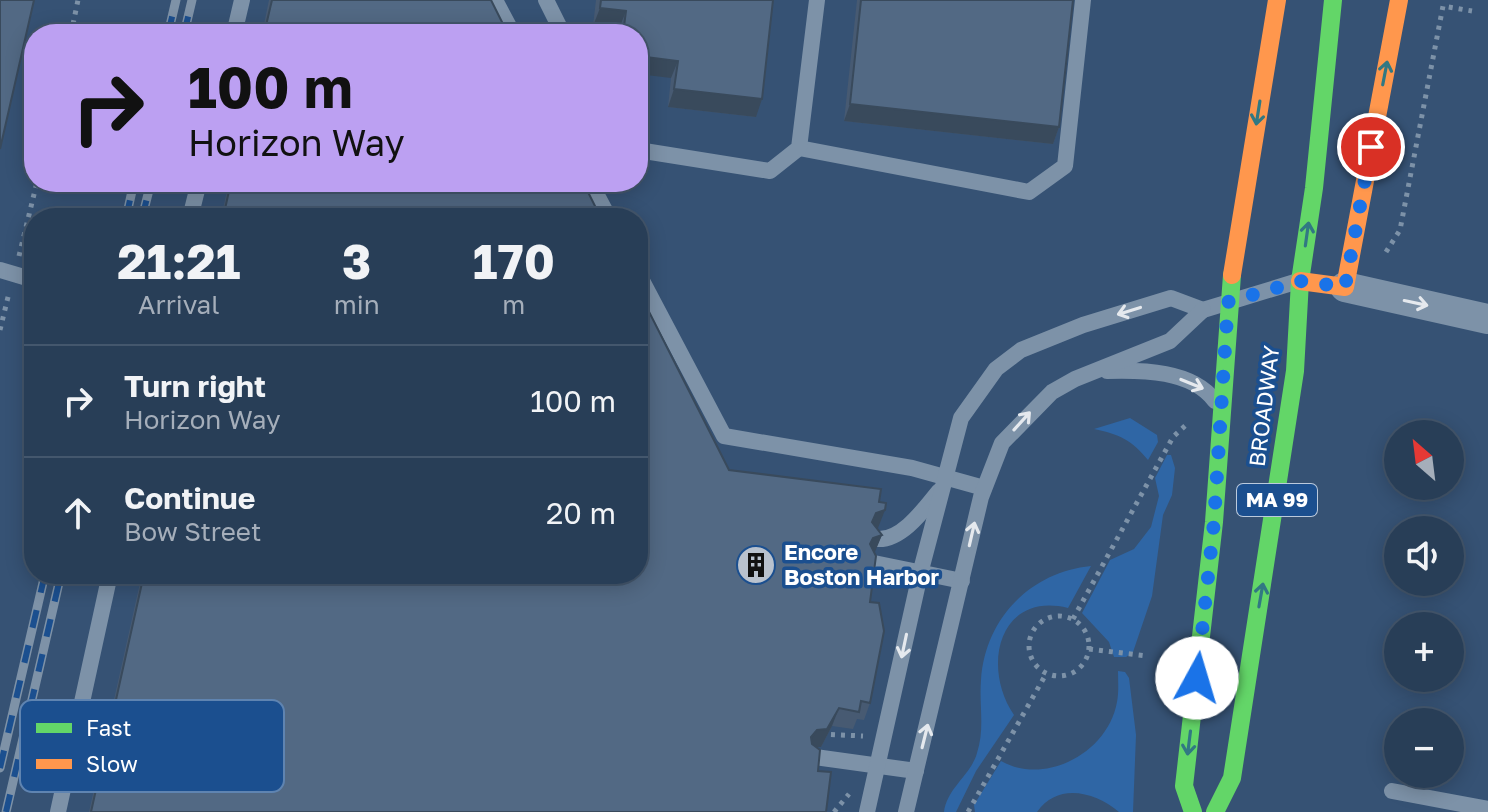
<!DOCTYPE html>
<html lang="en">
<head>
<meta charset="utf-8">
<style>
  :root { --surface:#283e57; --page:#344961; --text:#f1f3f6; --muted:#a5aeba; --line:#44576d }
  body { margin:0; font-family:"Golos Text",sans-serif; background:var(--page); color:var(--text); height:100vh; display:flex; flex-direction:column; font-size:30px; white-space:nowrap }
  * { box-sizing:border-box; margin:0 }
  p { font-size:26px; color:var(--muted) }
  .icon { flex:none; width:44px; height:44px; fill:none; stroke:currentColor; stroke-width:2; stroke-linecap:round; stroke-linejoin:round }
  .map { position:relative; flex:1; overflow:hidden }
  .side { position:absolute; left:24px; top:208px; width:624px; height:376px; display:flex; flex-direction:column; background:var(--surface); border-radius:32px; box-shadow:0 4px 20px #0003,0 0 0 2px var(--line) }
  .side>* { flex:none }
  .top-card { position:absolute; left:24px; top:24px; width:624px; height:168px; border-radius:32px; box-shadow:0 4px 20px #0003,0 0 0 2px var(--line); background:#bca0f2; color:#111; overflow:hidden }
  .needle { width:52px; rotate:332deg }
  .buttons { position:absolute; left:1384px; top:420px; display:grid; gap:16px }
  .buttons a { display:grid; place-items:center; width:80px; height:80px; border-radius:50%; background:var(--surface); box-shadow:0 4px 20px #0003,0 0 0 2px var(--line); font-size:40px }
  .pin { position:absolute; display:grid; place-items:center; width:68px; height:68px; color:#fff; margin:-34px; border:4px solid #fff; border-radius:50%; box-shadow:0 2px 8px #0007 }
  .me { position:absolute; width:88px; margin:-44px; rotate:6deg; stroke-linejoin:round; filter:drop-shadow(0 0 6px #0008) }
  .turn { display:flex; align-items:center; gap:28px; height:168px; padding:0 32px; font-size:36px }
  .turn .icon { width:104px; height:104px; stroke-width:2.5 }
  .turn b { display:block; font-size:56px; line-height:68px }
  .eta { display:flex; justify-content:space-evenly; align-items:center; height:136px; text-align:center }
  .eta b { font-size:48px; font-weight:700; line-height:56px }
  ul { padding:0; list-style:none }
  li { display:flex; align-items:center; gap:24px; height:112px; padding:0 32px; border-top:2px solid var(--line) }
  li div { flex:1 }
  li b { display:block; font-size:30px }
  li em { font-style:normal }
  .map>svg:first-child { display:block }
  .green { fill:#2f66a5 }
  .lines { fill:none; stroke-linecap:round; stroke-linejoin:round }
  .path { stroke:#7d92a8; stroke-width:5; stroke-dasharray:4 6; stroke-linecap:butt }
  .lane { stroke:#7d92a8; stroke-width:16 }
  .street { stroke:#7d92a8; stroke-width:30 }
  .fast { stroke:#63d668; stroke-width:18 }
  .slow { stroke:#ff974d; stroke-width:18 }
  .rail-casing { stroke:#7e92a7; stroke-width:9 }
  .rail { stroke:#1b4f8f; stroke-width:6; stroke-dasharray:18; stroke-linecap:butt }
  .wall { fill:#475a72 }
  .shaded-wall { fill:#394a5c }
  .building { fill:#526984; stroke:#394a5c; stroke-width:2 }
  .oneway { stroke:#317883 }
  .oneway2 { stroke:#e5e9ee }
  .route { stroke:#1a73e8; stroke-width:14; stroke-dasharray:0 25.2 }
  .labels { text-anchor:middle; stroke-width:7; stroke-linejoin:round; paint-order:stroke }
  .shield { fill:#1b4f8f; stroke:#bbcadd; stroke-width:2 }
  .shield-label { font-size:20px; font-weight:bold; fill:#fff }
  .street-label { font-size:22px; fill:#fff; stroke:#1b4f8f }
  .poi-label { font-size:22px; font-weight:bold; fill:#fff; stroke:#1b4f8f; text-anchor:start }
  .key { fill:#1b4f8f; stroke:#5f84b1; stroke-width:2 }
  .key-label { font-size:22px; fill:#fff }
</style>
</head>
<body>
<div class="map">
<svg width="1488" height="812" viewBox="0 0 1488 812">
  <rect width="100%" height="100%" fill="#365274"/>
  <g class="green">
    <path d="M1130,418L1157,435L1158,442L1148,460C1132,440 1119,434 1094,429Z"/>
    <path d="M1167,455H1171L1175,468L1172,495L1163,515L1152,596L1133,652L1126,657H1114L1109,642L1082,613L1110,560L1134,549L1151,527L1159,496L1155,478Z"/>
    <path d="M1091,566L1068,608C999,591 981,667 1014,715L976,771L956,812H944C947,788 971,775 977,753C985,728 979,706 981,680C985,619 1030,572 1091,566Z"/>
    <path d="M1118,671L1125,672L1129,678L1136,735L1133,812H1119C1095,792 1058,782 1037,812H975L974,805L1001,761C1045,786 1108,753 1117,702C1119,692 1118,681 1118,671Z"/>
  </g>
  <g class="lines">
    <g class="path">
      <path d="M71,34L78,0"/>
      <path d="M1386,252L1400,230L1443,6L1472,11"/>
      <path d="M19,256L37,182"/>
      <path d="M0,330L9,293"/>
      <circle cx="1059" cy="646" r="30"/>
      <path d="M1073,619L1173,437L1187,424"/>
      <path d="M1089,649L1147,656"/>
      <path d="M821,734L863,736"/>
      <path d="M834,812L849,794"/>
      <path d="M968,812L1046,674"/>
    </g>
    <g class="lane">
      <path d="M495,0L513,34"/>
      <path d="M546,0L563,34"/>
      <path d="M234,34L242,0"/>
      <path d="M799,148L1029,192L1065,166L1083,0"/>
      <path d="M638,150L770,171L799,148L817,0"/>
      <path d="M590,182L609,218"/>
      <path d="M190,218L199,182"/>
      <path d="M0,270L34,280"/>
      <path d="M638,273L724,436L912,468L984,488"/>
      <path d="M1107,371C1142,370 1192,370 1215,401"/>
      <path d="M877,539C902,541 925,508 939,491"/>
      <path d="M874,563L962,581"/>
      <path d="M815,757L916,771"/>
      <path d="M1392,791L1488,809"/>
      <path d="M58,812L110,574"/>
      <path d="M867,812L921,570L961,418L996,369L1021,350L1083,325L1171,298L1203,310L1295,282"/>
      <path d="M906,812L981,497L1002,443L1052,392L1075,379L1170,341L1203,310"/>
    </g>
    <path class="street" d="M1345,287L1488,319"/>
    <g class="fast">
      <path d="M1193,812L1184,786L1214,522L1232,275"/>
      <path d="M1215,812L1232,778L1295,371L1300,281L1314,188L1333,0"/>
    </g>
    <g class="slow">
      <path d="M1232,275L1277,0"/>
      <path d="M1300,281L1345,287L1399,0"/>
    </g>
    <g class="rail-casing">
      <g id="rail">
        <path d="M168,34L176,0"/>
        <path d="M184,34L192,0"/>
        <path d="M126,218L134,182"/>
        <path d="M142,218L151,182"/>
        <path d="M0,768L45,574"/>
        <path d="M6,812L61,574"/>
      </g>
    </g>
    <use href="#rail" class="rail"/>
  </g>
  <g class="wall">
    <path d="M269,0H491L508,34H262Z"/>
    <path d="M596,0H773L756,117L668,107L671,78L638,34H619V29L593,26Z"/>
    <path d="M857,0H1073L1059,127L1053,144L844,121Z"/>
    <path d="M229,182H583L601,218H221Z"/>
    <path d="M729,470L879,502L878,528H877L882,535L874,552L870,602V703L864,720L857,719L853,729L832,726L821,747H815L818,771L826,812H89L142,574H638Z"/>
  </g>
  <g class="shaded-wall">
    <path d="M600,8L626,11L619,29L593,26Z"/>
    <path d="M638,56L678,61L671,78L638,74Z"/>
    <path d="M674,89L762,99L756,117L668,107Z"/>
    <path d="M850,104L1059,127L1053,144L844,121Z"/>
    <path d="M885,510L878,528L870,530L876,513Z"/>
    <path d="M882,535L875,552L866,555L863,562L873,538Z"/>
    <path d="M839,708L832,726L821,747H810L811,737Z"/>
  </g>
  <g class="building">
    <path d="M0,0H34L0,149Z"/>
    <path d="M272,0H491L508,34H264Z"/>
    <path d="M601,0H773L762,99L674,89L678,61L638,56V34H623L626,11L600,8Z"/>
    <path d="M861,0H1073L1059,127L850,104Z"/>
    <path d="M231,182H583L601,218H223Z"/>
    <path d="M638,290L729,470L881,489L879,502L886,503L885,510L876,513L872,522L882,535L873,538L870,544L876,556L870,602L879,603L884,631L870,703L861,701L859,712L839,708L827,729L817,730L811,737L812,744L820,750L818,771L831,772L826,812H91L144,574H638Z"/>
  </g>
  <defs><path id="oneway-shaft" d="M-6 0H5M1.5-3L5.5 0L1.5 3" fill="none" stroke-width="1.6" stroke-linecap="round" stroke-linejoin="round" transform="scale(2)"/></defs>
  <g class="oneway">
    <use href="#oneway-shaft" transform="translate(1385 73) rotate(-79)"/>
    <use href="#oneway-shaft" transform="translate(1258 113) rotate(99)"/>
    <use href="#oneway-shaft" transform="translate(1307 234) rotate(-82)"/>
    <use href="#oneway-shaft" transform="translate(1261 595) rotate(-80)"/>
    <use href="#oneway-shaft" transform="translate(1189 743) rotate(97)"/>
  </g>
  <g class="oneway2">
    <use href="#oneway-shaft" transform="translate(1416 303) rotate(12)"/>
    <use href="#oneway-shaft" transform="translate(1129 311) rotate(163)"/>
    <use href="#oneway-shaft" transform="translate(1192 384) rotate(22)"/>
    <use href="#oneway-shaft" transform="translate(1022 421) rotate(-48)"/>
    <use href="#oneway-shaft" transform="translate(972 534) rotate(-77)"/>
    <use href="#oneway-shaft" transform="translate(904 646) rotate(102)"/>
    <use href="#oneway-shaft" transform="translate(925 736) rotate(-76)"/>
  </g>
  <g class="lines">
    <path class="route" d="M1197,678L1214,522L1228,302L1300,281L1345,287L1371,147"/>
  </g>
  <defs>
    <g id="building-disc" transform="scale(2)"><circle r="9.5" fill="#b9c2ce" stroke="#1b4f8f"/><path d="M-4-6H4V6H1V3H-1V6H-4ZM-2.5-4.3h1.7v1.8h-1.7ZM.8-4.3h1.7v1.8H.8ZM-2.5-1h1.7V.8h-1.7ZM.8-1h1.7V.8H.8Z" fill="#111"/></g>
  </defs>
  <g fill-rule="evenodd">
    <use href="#building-disc" x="756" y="565"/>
  </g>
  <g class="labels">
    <rect class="shield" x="1237" y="484" width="80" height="32" rx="6"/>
    <g class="shield-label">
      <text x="1277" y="507">MA 99</text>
    </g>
    <g class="street-label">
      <text transform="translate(1264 406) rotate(-83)" y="8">BROADWAY</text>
    </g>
    <g class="poi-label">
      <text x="784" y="560">Encore<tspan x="784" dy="25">Boston Harbor</tspan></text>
    </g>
  </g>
  <rect x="20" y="700" width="264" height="92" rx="12" class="key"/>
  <rect x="36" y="723" width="36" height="10" fill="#63d668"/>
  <rect x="36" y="759" width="36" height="10" fill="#ff974d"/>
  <g class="key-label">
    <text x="86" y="736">Fast</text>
    <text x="86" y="772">Slow</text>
  </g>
</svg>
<div class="buttons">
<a><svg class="needle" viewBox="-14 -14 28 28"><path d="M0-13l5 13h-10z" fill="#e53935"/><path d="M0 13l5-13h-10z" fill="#a5aeba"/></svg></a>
<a><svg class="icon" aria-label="sound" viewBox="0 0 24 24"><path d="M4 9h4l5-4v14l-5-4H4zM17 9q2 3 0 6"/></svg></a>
<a>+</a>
<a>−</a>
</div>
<div class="pin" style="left:1371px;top:147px;background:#d93025"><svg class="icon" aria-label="arrive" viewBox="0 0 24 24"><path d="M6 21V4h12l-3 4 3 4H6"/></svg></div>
<svg class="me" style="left:1197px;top:678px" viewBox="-20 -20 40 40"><circle r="19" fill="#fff"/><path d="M0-13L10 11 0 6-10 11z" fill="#1a73e8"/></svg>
<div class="top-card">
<div class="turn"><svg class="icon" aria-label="right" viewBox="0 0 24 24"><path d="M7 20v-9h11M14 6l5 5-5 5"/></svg><div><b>100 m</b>Horizon Way</div></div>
</div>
<section class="side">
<div class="eta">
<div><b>21:21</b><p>Arrival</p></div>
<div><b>3</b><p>min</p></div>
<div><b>170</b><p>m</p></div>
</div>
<ul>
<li><svg class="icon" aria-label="right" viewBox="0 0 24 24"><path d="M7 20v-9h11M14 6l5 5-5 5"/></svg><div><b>Turn right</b><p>Horizon Way</p></div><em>100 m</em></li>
<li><svg class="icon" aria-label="ahead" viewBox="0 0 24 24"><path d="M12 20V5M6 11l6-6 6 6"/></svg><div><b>Continue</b><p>Bow Street</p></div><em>20 m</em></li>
</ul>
</section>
</div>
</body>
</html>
